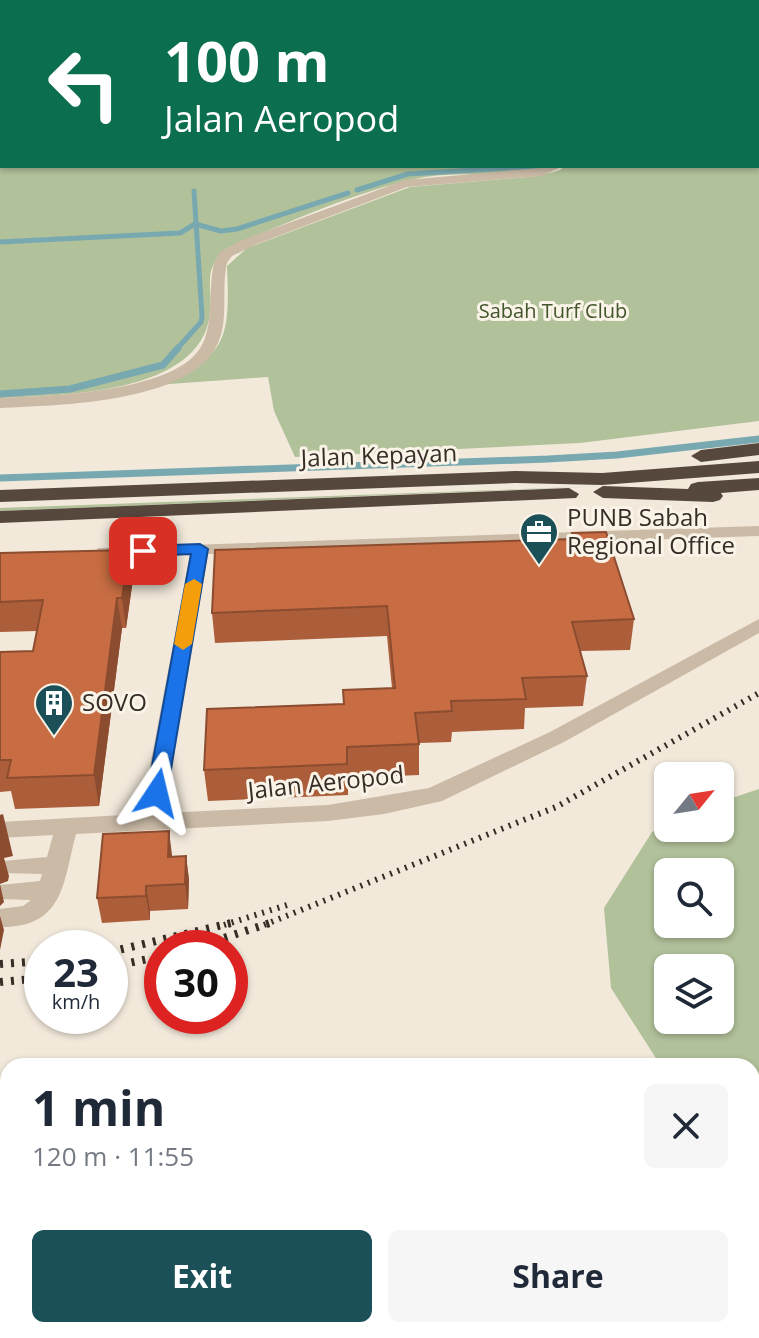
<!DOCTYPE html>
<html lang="en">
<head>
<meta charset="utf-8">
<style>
  :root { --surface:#fff; --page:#f6f6f7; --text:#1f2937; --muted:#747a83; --accent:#1c5059 }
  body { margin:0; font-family:"Open Sans",sans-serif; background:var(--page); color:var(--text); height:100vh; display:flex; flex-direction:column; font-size:30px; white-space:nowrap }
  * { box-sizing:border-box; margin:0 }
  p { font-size:26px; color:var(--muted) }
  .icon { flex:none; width:44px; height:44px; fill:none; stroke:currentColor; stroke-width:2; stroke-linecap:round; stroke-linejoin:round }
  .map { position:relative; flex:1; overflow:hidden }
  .sheet { position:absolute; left:0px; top:1058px; width:760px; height:280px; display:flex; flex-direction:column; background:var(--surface); border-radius:24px 24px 0 0; box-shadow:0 2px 6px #0004 }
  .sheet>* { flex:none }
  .top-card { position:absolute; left:0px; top:0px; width:760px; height:168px; box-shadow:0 2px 6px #0004; background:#0b6e4f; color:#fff; overflow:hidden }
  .needle { width:52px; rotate:60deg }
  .buttons { position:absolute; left:654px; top:762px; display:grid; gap:16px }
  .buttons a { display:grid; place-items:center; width:80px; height:80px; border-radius:12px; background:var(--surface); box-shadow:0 2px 6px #0004; font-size:40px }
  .speed { position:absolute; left:24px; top:930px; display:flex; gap:16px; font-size:40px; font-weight:700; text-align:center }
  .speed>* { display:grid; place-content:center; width:104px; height:104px; border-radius:50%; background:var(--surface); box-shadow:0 2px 6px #0004; line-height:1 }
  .speed small { font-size:20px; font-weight:400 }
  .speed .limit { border:12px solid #d22; background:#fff; color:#111 }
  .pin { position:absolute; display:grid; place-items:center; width:68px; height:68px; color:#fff; margin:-34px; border-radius:16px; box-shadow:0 4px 12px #0006 }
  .me { position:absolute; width:88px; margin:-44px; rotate:10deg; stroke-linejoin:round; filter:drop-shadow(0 0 6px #0008) }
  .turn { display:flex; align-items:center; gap:28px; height:168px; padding:0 32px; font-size:36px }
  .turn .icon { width:104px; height:104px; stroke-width:2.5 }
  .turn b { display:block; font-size:56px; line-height:68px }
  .round { display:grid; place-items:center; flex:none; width:84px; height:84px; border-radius:12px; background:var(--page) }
  .headline { display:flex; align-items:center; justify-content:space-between; height:136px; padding:0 32px }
  h1 { font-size:48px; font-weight:700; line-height:60px }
  .cta { display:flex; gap:16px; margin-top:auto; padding:16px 32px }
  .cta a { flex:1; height:92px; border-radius:12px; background:var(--accent); color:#fff; font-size:32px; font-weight:700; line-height:92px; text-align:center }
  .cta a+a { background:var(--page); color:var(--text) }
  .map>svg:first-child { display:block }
  .green { fill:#b1c19a; fill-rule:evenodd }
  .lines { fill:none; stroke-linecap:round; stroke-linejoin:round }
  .stream-far1 { stroke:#79a9b0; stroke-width:5 }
  .stream { stroke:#79a9b0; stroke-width:7 }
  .minor { fill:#cabaa6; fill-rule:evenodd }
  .major { fill:#796658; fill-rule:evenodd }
  .highway { fill:#57483e; fill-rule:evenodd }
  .rail-far1 { stroke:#362d27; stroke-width:6; stroke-dasharray:2 6; stroke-linecap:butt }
  .rail { stroke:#362d27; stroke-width:8; stroke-dasharray:3 8; stroke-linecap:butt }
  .wall { fill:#ac5e3a }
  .shaded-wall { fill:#8c4c2f }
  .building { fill:#c86d43; stroke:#8c4c2f; stroke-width:2 }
  .route { fill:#1a73e8; stroke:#114b97; stroke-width:2 }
  .slow { fill:#f59e0b }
  .labels { text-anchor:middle; stroke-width:6; stroke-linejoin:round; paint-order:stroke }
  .far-park-label { font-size:20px; fill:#42552b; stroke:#faf3e7 }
  .street-label { font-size:24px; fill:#362d27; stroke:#faf3e7 }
  .poi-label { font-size:24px; fill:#362d27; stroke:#faf3e7; text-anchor:start }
</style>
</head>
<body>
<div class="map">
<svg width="759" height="1338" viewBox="0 0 759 1338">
  <rect width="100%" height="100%" fill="#f2e9db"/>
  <g class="green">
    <path d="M0,87L2,166H547C509,180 465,170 425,177C358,190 293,221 229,247C201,269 213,283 210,313C202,395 61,395 0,398Z"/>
    <path d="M759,121V421L580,443L295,457L274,411L268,377L156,385C228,357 230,339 227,266L247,248L410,187L539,176L560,170L565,166H758Z"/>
    <path d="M608,486L0,511V508Z"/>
    <path d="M759,789V1338H0V1252L8,1245V1330H752V1066H661L611,988L604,908L652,832L668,825V828H720V802ZM668,872H720V924H668ZM668,968H720V1020H668Z"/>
  </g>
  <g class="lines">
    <g class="stream-far1">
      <path d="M357,190L408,174L545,166"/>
      <path d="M0,242L180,233L195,224L221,231L237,229L348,193"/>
      <path d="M176,350L201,322L202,316L194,191"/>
    </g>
    <g class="stream">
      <path d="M0,394L70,389L163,365L178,348"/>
      <path d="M0,478L548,459L617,455L759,439"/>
    </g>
    <g class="minor">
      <path d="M130,0H148L149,2H131Z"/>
      <rect x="0" y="15" width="2" height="6"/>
      <rect x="0" y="34" width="2" height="6"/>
      <path d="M0,63H2L0,70Z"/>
      <rect x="758" y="79" width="1" height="6"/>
      <rect x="0" y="81" width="2" height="7"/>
      <rect x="758" y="98" width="1" height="7"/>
      <rect x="758" y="115" width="1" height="6"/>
      <path d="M563,166L542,176L407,187L257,244L232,256L227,263C221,289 229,319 218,343C191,404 57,405 0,408V398C48,396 181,393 203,343C214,319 208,289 214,263L220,252L240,241L405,180Z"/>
      <path d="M759,526V536L208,554L164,813L328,805L429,788L550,732L759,619V633L564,742L442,801L384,814L328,821L76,834C63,883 64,928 0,927V909L23,906L31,900L0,899V885L40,881L42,874L3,873L0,866L3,861L47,857L53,835L0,838V822L141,814L190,555L104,557L95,552L98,548Z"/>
    </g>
    <g class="major">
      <path d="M227,0H257L258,2H228Z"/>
      <rect x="758" y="95" width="1" height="6"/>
    </g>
    <g class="highway">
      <path d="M759,443V455L701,462L691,456L701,450Z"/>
      <path d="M759,461V473L602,485L516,483L0,502V490L516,471L602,473Z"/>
      <path d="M759,478V490L721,493L723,496L720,500L713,502L603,498L593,492L603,486L688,489L691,484L698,482Z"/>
      <path d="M569,488L579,494L576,498L0,523V511Z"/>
    </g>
    <g class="rail-far1">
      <path d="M224,925L287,905"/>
      <path d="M264,925L556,807L759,693"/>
    </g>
    <g class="rail">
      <path d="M193,948L270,923"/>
      <path d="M110,952L231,923"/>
      <path d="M0,964L42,961"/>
      <path d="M110,967L162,956"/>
      <path d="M0,982L42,978"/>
    </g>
  </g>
  <g class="wall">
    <path d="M342,0H696L695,2H343Z"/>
    <path d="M572,533L634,619L630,650L580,651L587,676L583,706L525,708L524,729L452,732L451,742L419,743V775L348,778V795L208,801L204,770L343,704L392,688L387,636L215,643L212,613L571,539Z"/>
    <path d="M0,553L133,579L126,628H122L99,806L15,809L11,791L0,792V652L33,651L37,631L0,632Z"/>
    <path d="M186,856L189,880L188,909L150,911V920L102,923L97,898L172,857Z"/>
  </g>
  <g class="shaded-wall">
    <path d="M129,550L133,579L126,628L122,598Z"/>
    <path d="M117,598L122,628L99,806L94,775Z"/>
    <path d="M3,814L13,856L4,858L9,876L8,881L0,884V815Z"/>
    <path d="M169,831L172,855L171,881L168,857Z"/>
    <path d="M186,856L189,880L188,909L185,884Z"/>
    <path d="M0,884L4,902L0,906Z"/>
    <path d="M146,886L150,911V920L146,896Z"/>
    <path d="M0,916L4,930L0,950Z"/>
  </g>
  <g class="building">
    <path d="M250,0H303V2H245Z"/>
    <path d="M385,0H688L685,2H397Z"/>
    <path d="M758,42H759L758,63Z"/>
    <path d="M606,532L634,619L572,622L587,676L522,678L526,699L451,701L452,711L415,713L419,744L347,747V764L204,770L207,709L344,704L343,690L395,688L387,606L212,613L215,550L574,539L572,533Z"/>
    <path d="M129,550L122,598H117L94,775L7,778L11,760H0V652L33,651L43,600L0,602V553Z"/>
    <path d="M169,831L168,857L186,856L185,884L146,886V896L97,898L103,834Z"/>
  </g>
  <path class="route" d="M200,544L208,549L167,793L164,798H150L147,793L191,554L143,556L135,551L143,546Z"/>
  <path class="slow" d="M194,579L202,584L192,644L183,650L174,644L185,584Z"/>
  <defs>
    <g id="office-pin" transform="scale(2)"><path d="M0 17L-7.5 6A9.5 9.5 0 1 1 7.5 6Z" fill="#1c5059" stroke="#faf3e7"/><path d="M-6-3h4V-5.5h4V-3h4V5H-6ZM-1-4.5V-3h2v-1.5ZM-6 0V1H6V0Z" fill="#fff"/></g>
    <g id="building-pin" transform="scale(2)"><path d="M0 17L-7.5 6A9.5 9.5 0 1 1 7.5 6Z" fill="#1c5059" stroke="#faf3e7"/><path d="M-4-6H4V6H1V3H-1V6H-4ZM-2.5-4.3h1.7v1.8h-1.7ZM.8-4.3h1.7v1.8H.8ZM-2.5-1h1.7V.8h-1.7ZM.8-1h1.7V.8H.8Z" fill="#fff"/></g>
  </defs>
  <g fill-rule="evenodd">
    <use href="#office-pin" x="539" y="532"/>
    <use href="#building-pin" x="54" y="703"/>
  </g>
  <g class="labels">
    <g class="far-park-label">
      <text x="553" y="318">Sabah Turf Club</text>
    </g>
    <g class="street-label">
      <text transform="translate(379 456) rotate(-2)" y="8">Jalan Kepayan</text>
      <text transform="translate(326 783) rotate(-6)" y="8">Jalan Aeropod</text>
    </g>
    <g class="poi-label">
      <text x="567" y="526">PUNB Sabah<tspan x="567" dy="28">Regional Office</tspan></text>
      <text x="82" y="711">SOVO</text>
    </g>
  </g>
</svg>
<div class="buttons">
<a><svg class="needle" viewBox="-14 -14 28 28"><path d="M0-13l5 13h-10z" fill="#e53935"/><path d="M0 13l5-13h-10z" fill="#747a83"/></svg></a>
<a><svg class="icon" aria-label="search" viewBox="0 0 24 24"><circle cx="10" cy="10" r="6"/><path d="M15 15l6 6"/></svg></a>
<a><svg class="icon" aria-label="layers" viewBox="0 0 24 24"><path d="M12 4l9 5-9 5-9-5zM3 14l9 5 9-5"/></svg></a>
</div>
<div class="speed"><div>23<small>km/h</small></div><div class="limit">30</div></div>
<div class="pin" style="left:143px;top:551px;background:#d93025"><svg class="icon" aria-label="arrive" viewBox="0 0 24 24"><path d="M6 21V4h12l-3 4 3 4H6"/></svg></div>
<svg class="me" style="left:157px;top:793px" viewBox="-20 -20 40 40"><path d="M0-17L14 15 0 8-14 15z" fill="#1a73e8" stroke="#fff" stroke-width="4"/></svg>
<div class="top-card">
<div class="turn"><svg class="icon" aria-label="left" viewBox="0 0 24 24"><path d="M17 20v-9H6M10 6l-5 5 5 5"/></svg><div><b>100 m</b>Jalan Aeropod</div></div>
</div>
<section class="sheet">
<div class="headline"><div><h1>1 min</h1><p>120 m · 11:55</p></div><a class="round"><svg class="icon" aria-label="close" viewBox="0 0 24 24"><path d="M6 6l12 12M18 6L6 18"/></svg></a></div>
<div class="cta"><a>Exit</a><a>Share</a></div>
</section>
</div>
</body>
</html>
